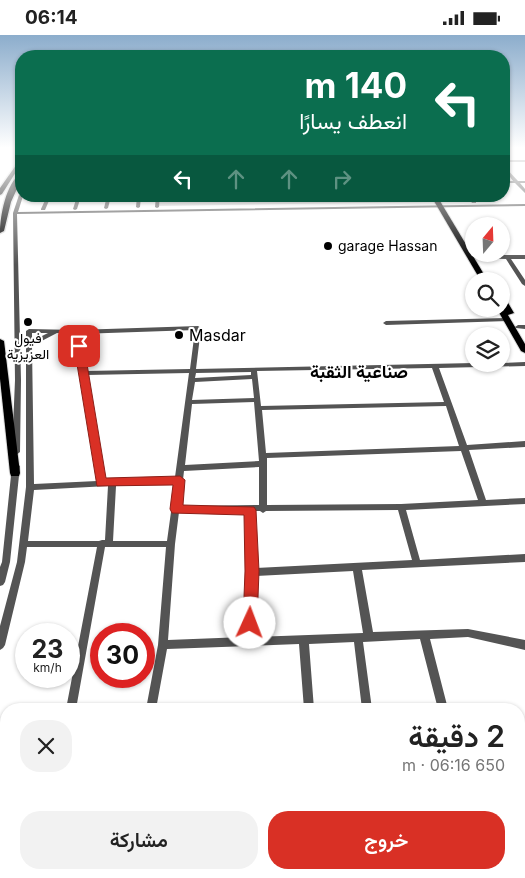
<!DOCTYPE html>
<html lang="ar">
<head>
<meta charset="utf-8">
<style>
  :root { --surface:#fff; --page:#f2f2f2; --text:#222; --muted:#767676; --accent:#d93025 }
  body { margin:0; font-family:Inter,Vazirmatn,sans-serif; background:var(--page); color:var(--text); direction:rtl; height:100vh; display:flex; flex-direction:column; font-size:19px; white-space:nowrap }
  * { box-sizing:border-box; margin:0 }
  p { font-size:16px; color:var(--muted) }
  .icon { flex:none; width:28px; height:28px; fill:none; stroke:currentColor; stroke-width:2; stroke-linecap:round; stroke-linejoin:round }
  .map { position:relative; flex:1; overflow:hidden; direction:ltr }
  .panel { position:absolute; left:0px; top:668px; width:525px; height:176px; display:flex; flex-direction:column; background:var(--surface); border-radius:20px 20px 0 0; box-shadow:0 1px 4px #0004; direction:rtl }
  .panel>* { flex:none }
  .banner { position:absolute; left:15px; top:15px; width:495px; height:152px; border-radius:20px; box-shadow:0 1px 4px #0004; direction:rtl; background:#0b6e4f; color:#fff; overflow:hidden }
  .needle { width:32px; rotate:19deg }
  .tools { position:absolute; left:465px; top:182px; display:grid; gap:10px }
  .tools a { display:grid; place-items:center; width:45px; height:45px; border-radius:50%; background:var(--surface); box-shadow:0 1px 4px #0004; font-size:25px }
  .speed { position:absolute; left:15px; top:588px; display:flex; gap:10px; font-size:25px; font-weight:700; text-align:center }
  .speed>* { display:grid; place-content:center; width:65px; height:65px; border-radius:50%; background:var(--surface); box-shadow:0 1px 4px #0004; line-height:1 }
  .speed small { font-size:12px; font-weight:400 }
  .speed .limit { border:8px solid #d22; background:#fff; color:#111 }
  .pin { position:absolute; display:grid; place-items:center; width:42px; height:42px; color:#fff; margin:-21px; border-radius:10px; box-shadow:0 2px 8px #0006 }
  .me { position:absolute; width:55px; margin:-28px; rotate:2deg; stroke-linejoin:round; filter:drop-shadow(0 0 4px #0008) }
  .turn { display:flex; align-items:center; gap:18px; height:105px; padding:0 20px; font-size:22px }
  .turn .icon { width:65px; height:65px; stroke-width:2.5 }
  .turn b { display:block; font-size:35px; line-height:42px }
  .lanes { display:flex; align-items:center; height:48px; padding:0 20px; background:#0003; justify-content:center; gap:25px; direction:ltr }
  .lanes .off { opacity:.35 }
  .round { display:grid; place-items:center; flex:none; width:52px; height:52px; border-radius:20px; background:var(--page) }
  .head { display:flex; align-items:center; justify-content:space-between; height:85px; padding:0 20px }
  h1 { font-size:30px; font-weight:600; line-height:38px }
  .primary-button { display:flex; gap:10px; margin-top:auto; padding:10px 20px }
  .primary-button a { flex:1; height:58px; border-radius:20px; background:var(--accent); color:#fff; font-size:20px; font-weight:600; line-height:58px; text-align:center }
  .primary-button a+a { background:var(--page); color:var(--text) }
  .status { display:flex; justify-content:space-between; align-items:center; height:35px; padding:0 25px; background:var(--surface); direction:ltr }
  .status svg { height:14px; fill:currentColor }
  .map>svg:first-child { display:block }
  .green { fill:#dbdbdb }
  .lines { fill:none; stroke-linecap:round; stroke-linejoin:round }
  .major-casing { stroke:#dbdbdb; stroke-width:2 }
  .highway-casing { stroke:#dbdbdb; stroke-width:3 }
  .minor { fill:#545454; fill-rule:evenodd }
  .major { fill:#000; fill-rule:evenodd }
  .highway { fill:#000; fill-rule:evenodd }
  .route { fill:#d93025; stroke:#8d1f18 }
  .poi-dot { fill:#000; stroke:#fff; stroke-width:2 }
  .labels { text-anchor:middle; stroke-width:4; stroke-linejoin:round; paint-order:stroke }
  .far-poi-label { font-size:14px; fill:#000; stroke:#fff; text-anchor:start }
  .poi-label { font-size:16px; fill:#000; stroke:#fff; text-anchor:start }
  .neighbourhood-label { font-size:18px; font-weight:bold; fill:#000; stroke:#fff }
</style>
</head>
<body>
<div class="status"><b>06:14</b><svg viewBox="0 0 49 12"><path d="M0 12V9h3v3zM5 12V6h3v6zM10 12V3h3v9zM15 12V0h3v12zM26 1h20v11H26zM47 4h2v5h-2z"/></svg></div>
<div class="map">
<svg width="525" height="843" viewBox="0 0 525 843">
  <rect width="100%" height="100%" fill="#fff"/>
  <path class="green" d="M161,161H431L435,167L159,171Z"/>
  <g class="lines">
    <g class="major-casing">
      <g id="major">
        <path d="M431,161H437L488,246H481Z"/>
        <path d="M501,261H504L514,278L508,280L525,309V318L521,316L497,274L503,272Z"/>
        <path d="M0,304L4,306L20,438L19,441H11L10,438L0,344Z"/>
      </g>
    </g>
    <g class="highway-casing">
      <g id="highway">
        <path d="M21,123V129L2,159L0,160V153Z"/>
        <path d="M21,138V145L11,167L4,196L0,198C0,181 6,148 21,138Z"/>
      </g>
    </g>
    <g class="minor">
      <path d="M504,121L508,125H525V127H506L504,124Z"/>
      <path d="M504,131L518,146H525V148H520L525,154V158L515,148H504V146H513L504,134Z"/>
      <path d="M19,160L23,161L18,177L525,169V171L17,179L21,345L20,417L16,420L12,417L15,345L13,178Z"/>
      <path d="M47,161H51L45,175H41V174Z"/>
      <path d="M77,161H81L77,174L75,175L73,174Z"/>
      <path d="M107,161H111L108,173L106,174L104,173Z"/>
      <path d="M137,161H141L140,172L138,173L136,172Z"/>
      <path d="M156,161H160L159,172L157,173L155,172Z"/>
      <path d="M467,161H471L476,167V168H472Z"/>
      <path d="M471,220H525V224H511L525,245V251L522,249L506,224L469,223V221Z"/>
      <path d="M506,283L508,284V286L386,290L383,288L386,286Z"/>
      <path d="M518,290H525V294L516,293L515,292Z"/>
      <path d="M198,291L201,293L196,334L474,328L501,329V328L525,327V331L439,333L467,410L525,406V412L469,415L486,465L525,463V469L406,475L420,525L525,519V527L362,535L373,597L468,594L525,605V615L468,602L430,604L448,674H438L420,604L363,607L372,674H362L354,607L309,609L314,674H304L299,609L167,614L156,674H146L158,610L166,512H105L76,674H66L97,512H27L25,527L5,610L3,613L0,615V591L17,527L26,452V296L29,294L76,295ZM195,295L190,334L86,336L79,299ZM32,298H48L32,306ZM57,298L73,299L97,446L34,449L32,311ZM432,333L444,367L261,371L257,336ZM251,337V340L195,343L196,338ZM189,338L175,442L115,445L112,444L105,446L86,340ZM252,344L254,363L192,365L195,347ZM254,367L259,426L185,430L192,369ZM446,371L459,411L266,418L262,375ZM461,416L478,465L401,469L267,470V423ZM259,432V470L180,471L184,436ZM175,448L167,506H113L116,451ZM108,451L105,505H102L99,506H28L34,455ZM398,475L412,525L256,533L254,476H260L263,478L266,476ZM179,477H246L248,537L244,602L168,605L175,509ZM353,536L363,598L254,602L256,541Z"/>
      <path d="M16,428L20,431L10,527L5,547L3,550L0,551V532L2,527L12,431Z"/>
      <path d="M519,703L525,705V717L519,714Z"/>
      <path d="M79,838H92L90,843H77Z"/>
      <path d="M207,838H219L217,843H205Z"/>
      <path d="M365,838H394L396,839L398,843H368Z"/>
    </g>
    <use href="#major" class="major"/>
    <use href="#highway" class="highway"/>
  </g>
  <linearGradient id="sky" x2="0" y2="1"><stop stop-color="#8cadcc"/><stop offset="0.49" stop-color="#fff"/><stop offset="1" stop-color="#fff" stop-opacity="0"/></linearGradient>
  <rect width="525" height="230" fill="url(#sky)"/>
  <path class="route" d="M79,308L84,311L106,443L180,441L185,445L183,470L254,472L256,475L259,536L257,588L255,593L250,595L245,593L243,588L245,536L244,480L172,478L170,474L173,450L97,451L74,311Z"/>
  <g class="poi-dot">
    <circle cx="328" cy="211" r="5"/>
    <circle cx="28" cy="287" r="5"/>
    <circle cx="179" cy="300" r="5"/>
  </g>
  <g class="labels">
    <g class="far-poi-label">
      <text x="338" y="216">garage Hassan</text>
      <text x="28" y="308" text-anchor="middle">فيول<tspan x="28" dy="16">العزيزية</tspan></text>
    </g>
    <g class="poi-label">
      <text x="189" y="306">Masdar</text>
    </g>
    <g class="neighbourhood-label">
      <text x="359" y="343">صناعية الثقبة</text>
    </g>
  </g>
</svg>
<div class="tools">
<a><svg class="needle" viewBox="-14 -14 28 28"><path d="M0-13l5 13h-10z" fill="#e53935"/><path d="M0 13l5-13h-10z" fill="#767676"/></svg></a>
<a><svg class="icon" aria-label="search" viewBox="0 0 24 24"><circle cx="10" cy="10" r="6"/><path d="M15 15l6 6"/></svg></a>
<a><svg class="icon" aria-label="layers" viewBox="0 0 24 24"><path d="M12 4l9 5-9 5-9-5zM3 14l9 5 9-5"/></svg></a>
</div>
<div class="speed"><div>23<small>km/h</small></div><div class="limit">30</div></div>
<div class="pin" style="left:79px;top:311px;background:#d93025"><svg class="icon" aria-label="arrive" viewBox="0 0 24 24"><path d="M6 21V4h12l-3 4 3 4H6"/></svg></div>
<svg class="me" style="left:250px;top:588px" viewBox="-20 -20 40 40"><circle r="19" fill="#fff"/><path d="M0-13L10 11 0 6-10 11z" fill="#d93025"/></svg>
<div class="banner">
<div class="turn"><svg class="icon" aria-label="left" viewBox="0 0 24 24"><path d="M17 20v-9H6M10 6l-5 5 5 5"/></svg><div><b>140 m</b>انعطف يسارًا</div></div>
<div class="lanes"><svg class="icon" aria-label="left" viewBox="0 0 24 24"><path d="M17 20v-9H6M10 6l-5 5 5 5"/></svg><svg class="icon off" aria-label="ahead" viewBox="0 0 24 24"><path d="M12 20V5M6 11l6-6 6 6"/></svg><svg class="icon off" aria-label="ahead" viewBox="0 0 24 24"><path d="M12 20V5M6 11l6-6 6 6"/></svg><svg class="icon off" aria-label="right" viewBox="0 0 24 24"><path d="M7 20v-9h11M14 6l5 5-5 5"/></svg></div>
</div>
<section class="panel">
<div class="head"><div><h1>2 دقيقة</h1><p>650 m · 06:16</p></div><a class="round"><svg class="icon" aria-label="close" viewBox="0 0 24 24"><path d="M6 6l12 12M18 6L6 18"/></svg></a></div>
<div class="primary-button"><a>خروج</a><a>مشاركة</a></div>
</section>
</div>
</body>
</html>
